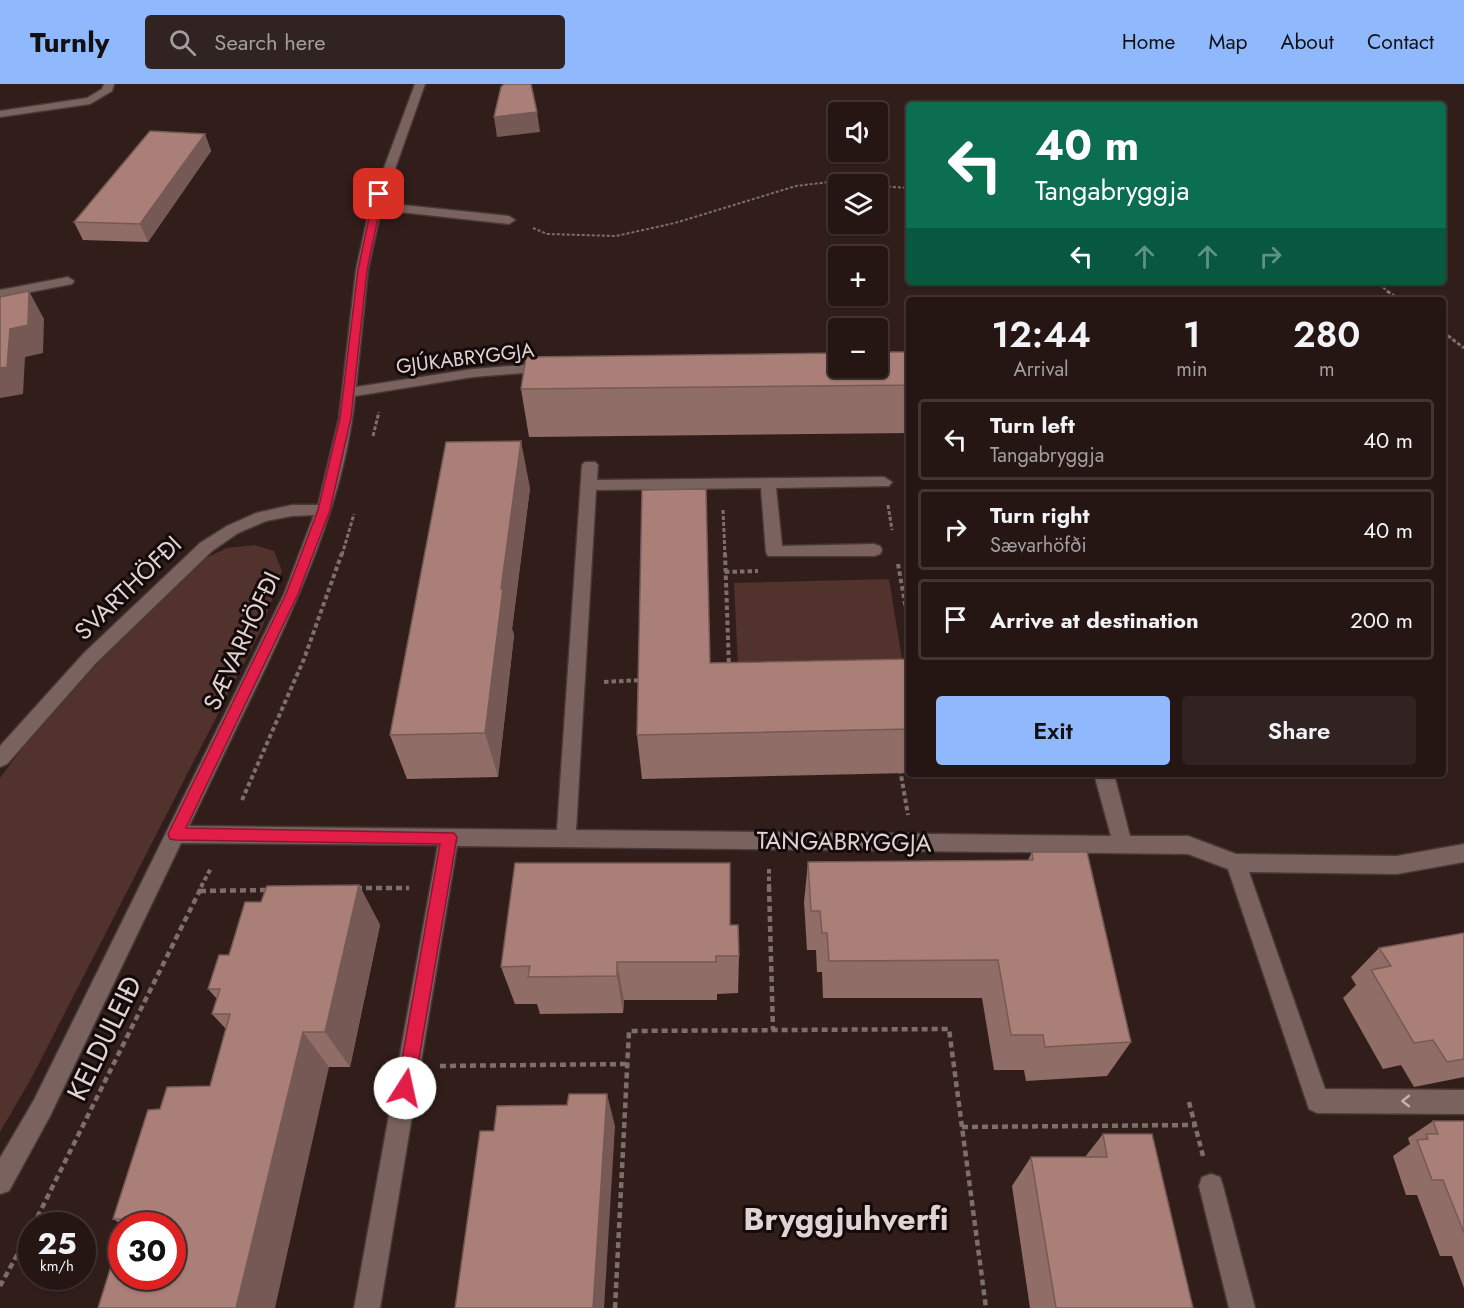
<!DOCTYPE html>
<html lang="en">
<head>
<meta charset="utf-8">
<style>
  :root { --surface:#251614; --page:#312322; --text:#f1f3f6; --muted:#a39fa0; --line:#423534; --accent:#90b8fd }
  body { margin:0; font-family:Jost,sans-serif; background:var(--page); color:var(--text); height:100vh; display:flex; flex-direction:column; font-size:22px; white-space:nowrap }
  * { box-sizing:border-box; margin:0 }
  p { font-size:20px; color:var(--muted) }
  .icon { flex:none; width:33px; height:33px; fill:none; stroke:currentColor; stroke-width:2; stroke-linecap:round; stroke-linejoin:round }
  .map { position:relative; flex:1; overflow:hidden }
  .side { position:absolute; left:906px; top:213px; width:540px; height:480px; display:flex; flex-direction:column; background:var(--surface); border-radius:6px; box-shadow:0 2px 4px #0004,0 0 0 2px var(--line) }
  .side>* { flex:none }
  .guide { position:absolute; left:906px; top:18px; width:540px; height:183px; border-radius:6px; box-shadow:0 2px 4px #0004,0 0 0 2px var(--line); background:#0b6e4f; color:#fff; overflow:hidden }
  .controls { position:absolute; left:828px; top:18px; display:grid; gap:12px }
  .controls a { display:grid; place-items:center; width:60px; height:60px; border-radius:6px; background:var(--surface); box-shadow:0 2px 4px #0004,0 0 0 2px var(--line); font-size:30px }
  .speed { position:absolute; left:18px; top:1128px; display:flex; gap:12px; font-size:30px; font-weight:700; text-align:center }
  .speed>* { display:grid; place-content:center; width:78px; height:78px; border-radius:50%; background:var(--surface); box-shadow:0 2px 4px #0004,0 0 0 2px var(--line); line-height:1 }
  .speed small { font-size:15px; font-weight:400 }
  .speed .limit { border:9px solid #d22; background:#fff; color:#111 }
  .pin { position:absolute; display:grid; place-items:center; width:51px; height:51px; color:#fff; margin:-26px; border-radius:12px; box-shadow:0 3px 9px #0006 }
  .me { position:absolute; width:66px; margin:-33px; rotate:10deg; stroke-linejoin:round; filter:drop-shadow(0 0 4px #0008) }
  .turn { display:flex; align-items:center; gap:21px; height:126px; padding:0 30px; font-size:27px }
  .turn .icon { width:78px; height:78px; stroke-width:2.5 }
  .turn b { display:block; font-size:42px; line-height:51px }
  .lanes { display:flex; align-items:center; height:57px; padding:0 30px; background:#0003; justify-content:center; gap:30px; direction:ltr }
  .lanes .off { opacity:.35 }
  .eta { display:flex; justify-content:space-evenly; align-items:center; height:102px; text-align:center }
  .eta b { font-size:36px; font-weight:600; line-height:42px }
  .action { display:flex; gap:12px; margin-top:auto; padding:12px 30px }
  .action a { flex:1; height:69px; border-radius:6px; background:var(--accent); color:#111; font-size:24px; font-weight:600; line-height:69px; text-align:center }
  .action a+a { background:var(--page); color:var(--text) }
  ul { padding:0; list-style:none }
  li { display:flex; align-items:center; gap:18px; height:81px; margin:0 12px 9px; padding:0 18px; border:3px solid var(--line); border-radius:6px }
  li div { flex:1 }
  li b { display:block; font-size:22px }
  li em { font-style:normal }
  header { display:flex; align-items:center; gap:36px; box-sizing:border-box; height:84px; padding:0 30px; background:var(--accent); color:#111 }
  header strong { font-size:28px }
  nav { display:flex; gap:33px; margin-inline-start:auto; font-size:21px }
  .search { width:420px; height:54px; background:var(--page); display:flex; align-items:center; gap:15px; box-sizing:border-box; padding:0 21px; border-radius:6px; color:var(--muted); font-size:22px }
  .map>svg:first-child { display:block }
  .green { fill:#51322d }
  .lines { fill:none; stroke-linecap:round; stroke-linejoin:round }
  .minor-casing { stroke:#483837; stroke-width:3 }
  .path-far3 { stroke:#7e6e6b; stroke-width:2; stroke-dasharray:3 2; stroke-linecap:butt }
  .path-far2 { stroke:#7e6e6b; stroke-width:3; stroke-dasharray:4 2; stroke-linecap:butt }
  .path-far1 { stroke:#7e6e6b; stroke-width:4; stroke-dasharray:4.5 3; stroke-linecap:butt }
  .path { stroke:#7e6e6b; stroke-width:4.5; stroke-dasharray:6 4; stroke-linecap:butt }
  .minor { fill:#7a635f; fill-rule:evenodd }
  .wall { fill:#916d67 }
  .shaded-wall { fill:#765954 }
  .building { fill:#a97f78; stroke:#765954; stroke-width:1.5 }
  .oneway { stroke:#c2b1af }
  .route { fill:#e11d48; stroke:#92132f; stroke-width:1.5 }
  .labels { text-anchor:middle; stroke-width:6; stroke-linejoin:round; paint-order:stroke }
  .far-street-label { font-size:20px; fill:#e1d3d1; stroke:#130a09 }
  .street-label { font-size:24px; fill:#e1d3d1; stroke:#130a09 }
  .near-street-label { font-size:28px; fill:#e1d3d1; stroke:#130a09 }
  .near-neighbourhood-label { font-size:32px; font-weight:bold; fill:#e1d3d1; stroke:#130a09 }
</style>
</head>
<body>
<header>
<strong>Turnly</strong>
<div class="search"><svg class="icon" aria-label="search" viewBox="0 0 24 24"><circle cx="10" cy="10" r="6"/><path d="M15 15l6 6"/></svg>Search here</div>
<nav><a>Home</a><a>Map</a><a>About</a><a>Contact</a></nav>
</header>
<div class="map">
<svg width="1464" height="1224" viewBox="0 0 1464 1224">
  <rect width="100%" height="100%" fill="#311e1b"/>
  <g class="green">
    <path d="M255,461L274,467L282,487L262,544L32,993L0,1048V694L24,662L122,552L197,478L227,464Z"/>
    <path d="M889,495L906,600L738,583L734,499Z"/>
  </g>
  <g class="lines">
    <g class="minor-casing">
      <g id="minor">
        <path d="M104,0H114L112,7L90,20L0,33V27L87,14L102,5Z"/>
        <path d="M415,0H425L383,119L509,132L515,136L509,140L381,126L368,186L356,303L473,285L549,279L556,283L549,287L473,293L355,312C345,411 305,500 263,589C238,640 214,691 189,742L557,746L582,381L585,378H595L598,381L597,396L884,393L892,398L889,402L776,404L782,462L874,460L880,462L882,466L880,470L874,472H768L766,468L761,404L596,406L576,746L1111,752L1094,690H1114L1130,752H1188L1236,770L1397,772L1464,760V778L1397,790L1249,788L1325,1005L1464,1006V1030L1317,1029L1309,1025L1228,785L1188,770L457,762L380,1224H354L438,761L181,759L50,1032L9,1107L0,1110V1074L34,1016L284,510L314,431L292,432L266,437L238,449L212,467L96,579L7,680L0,683V662L84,569L200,459L227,442L256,429L292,421H318L339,334L356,186L370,122Z"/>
        <path d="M68,193L74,197L72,200L0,214V206Z"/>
        <path d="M1211,1090L1220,1093L1223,1102L1255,1224H1229L1199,1102L1202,1093Z"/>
      </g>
    </g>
    <g class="path-far3">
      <path d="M878,102L909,104"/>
      <path d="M533,144L547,150L616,152L675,139L796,102L829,98L861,100"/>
      <path d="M1375,198L1389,208"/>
    </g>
    <g class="path-far2">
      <path d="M1387,207L1400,216"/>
      <path d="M1443,248L1464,264"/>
      <path d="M373,352L379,328"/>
      <path d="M888,421L892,446"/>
      <path d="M723,426L725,471"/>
      <path d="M342,471L354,430"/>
    </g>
    <g class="path-far1">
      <path d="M725,469L729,583"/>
      <path d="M898,480L909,542"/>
      <path d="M725,488L758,487"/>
      <path d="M604,598L641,596"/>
      <path d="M900,685L908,731"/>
      <path d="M242,716L304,575L342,469"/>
      <path d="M769,785V803"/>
      <path d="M201,803L211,784"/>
    </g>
    <g class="path">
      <path d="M769,802L773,946"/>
      <path d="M356,804H409"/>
      <path d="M200,807L268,806"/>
      <path d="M440,982L628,980"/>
      <path d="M1189,1018L1203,1072"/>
      <path d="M962,1043L1195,1041"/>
      <path d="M33,1142L202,802"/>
      <path d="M0,1202L32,1144"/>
      <path d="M615,1224L629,947L949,945L986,1224"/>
    </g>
    <use href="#minor" class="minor"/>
  </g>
  <g class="wall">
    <path d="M205,50L211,67L148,158L83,156L74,138Z"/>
    <path d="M909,268V349L529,353L521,305Z"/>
    <path d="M530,404L512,545L514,551L498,693L407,695L390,651Z"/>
    <path d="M909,575V689L642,695L637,651L710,579Z"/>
    <path d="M1032,768L1131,958L1107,992L1026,997L1024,986H994L982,914H823L822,888H817L816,866H807L804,818L808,778L1028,776Z"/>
    <path d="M359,801L380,841L350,983H329L123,1141L113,1135L160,1025L210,1002L226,945L212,930L217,915L208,905L261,818Z"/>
    <path d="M730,841L739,872L738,909L717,910V916H624L623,929L540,930L537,920H515L501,883Z"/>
    <path d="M1464,849V993L1414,1003L1401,981L1383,985L1343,914L1356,901L1351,893L1379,864Z"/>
    <path d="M1433,1037H1464V1204L1452,1172H1440L1417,1111H1406L1393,1072L1410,1060L1408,1054Z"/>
    <path d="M1103,1050L1193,1224H1030L1012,1102L1031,1073H1085Z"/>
  </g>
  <g class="shaded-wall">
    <path d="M537,28L540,48L497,53L494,33Z"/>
    <path d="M205,50L211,67L148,158L140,140Z"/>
    <path d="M29,207L44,235L43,269L25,273L23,310L0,314V319V284L10,245Z"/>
    <path d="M521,357L530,404L512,545L514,551L498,693L485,649L501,505Z"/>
    <path d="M359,801L380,841L350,983L325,948Z"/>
    <path d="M617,878L624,916L623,929L617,892Z"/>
    <path d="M303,948L329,983L275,1224H236Z"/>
    <path d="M607,1010L615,1042L604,1224H593Z"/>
  </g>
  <g class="building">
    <path d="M504,0H531L537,28L494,33L501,3Z"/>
    <path d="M150,47L205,50L140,140L74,138Z"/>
    <path d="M29,207L28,241L10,245L7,283L0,284V213Z"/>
    <path d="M878,268H909V301L521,305L526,273L838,269V284H878Z"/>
    <path d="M521,357L501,505L503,504L485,649L390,651L446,358Z"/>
    <path d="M706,405L710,579L909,575V645L637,651L642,406Z"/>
    <path d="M1032,768H1087L1131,958L1045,963L1043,951H1011L998,876L829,877L827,849H822L820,827H811L808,778L1033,776Z"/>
    <path d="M515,779H730V841H738L739,872H716V878H617V892L528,893L530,882L501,883Z"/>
    <path d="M359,801L325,948H303L236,1224H98L122,1147V1192H172V1142H123L125,1135H113L148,1026L160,1025L167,1003L210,1002L230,930H212L220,905H208L219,871H229L245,818H261L267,802Z"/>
    <path d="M1464,849V975L1447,978L1433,956L1414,959L1371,886L1391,882L1379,864Z"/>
    <path d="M569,1010H607L593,1224H455L480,1047H494L497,1022L567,1021Z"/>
    <path d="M1433,1037H1464V1149L1443,1096H1432L1417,1056L1428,1055L1426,1050H1438Z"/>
    <path d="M1103,1050H1152L1193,1224H1056L1031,1073H1107Z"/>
  </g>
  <defs><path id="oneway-chevron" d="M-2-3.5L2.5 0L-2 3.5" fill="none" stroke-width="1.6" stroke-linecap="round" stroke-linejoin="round" transform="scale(1.5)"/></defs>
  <use class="oneway" href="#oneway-chevron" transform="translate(1406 1017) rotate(-180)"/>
  <path class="route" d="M379,108L383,110L367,186L351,334L330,426L298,510L186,744L454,749L457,753L414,1004L412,1010L405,1012L399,1010L397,1004L440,760L176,756L170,755L168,750L286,510L318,426L340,334L358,186L374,110Z"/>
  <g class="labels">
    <g class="far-street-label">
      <text transform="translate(465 274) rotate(-7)" y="7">GJÚKABRYGGJA</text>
    </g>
    <g class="street-label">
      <text transform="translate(128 504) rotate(-44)" y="8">SVARTHÖFÐI</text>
      <text transform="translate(242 557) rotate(-65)" y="8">SÆVARHÖFÐI</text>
      <text transform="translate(844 758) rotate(1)" y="8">TANGABRYGGJA</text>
    </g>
    <g class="near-street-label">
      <text transform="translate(104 954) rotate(-64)" y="10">KELDULEIÐ</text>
    </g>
    <g class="near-neighbourhood-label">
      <text x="846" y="1146">Bryggjuhverfi</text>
    </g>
  </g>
</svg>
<div class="controls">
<a><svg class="icon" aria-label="sound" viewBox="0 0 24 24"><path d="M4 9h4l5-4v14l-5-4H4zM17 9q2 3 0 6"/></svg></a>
<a><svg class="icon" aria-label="layers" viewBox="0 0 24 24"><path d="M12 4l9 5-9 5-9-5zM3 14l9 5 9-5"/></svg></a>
<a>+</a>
<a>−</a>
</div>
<div class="speed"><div>25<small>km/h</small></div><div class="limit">30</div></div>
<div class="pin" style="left:379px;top:110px;background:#d93025"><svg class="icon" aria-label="arrive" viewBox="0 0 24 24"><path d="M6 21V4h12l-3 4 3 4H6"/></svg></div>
<svg class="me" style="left:405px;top:1004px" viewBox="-20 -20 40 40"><circle r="19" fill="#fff"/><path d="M0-13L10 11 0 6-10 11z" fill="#e11d48"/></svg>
<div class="guide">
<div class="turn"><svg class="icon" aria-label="left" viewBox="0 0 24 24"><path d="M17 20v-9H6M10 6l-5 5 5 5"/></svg><div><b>40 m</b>Tangabryggja</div></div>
<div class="lanes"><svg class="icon" aria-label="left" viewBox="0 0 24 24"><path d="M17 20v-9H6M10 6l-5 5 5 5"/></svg><svg class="icon off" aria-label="ahead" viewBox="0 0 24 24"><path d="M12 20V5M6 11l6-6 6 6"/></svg><svg class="icon off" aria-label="ahead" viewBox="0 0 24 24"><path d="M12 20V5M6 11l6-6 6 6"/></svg><svg class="icon off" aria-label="right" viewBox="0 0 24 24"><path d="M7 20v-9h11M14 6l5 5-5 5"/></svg></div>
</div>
<section class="side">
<div class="eta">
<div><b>12:44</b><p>Arrival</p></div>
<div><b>1</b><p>min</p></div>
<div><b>280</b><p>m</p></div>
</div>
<ul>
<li><svg class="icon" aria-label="left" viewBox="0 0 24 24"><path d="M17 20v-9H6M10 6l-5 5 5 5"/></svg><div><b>Turn left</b><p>Tangabryggja</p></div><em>40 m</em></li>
<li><svg class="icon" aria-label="right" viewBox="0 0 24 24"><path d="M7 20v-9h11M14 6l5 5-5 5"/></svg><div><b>Turn right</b><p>Sævarhöfði</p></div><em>40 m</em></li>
<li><svg class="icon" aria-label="arrive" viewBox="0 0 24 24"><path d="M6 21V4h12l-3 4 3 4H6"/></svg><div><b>Arrive at destination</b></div><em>200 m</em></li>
</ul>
<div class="action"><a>Exit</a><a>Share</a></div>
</section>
</div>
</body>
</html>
